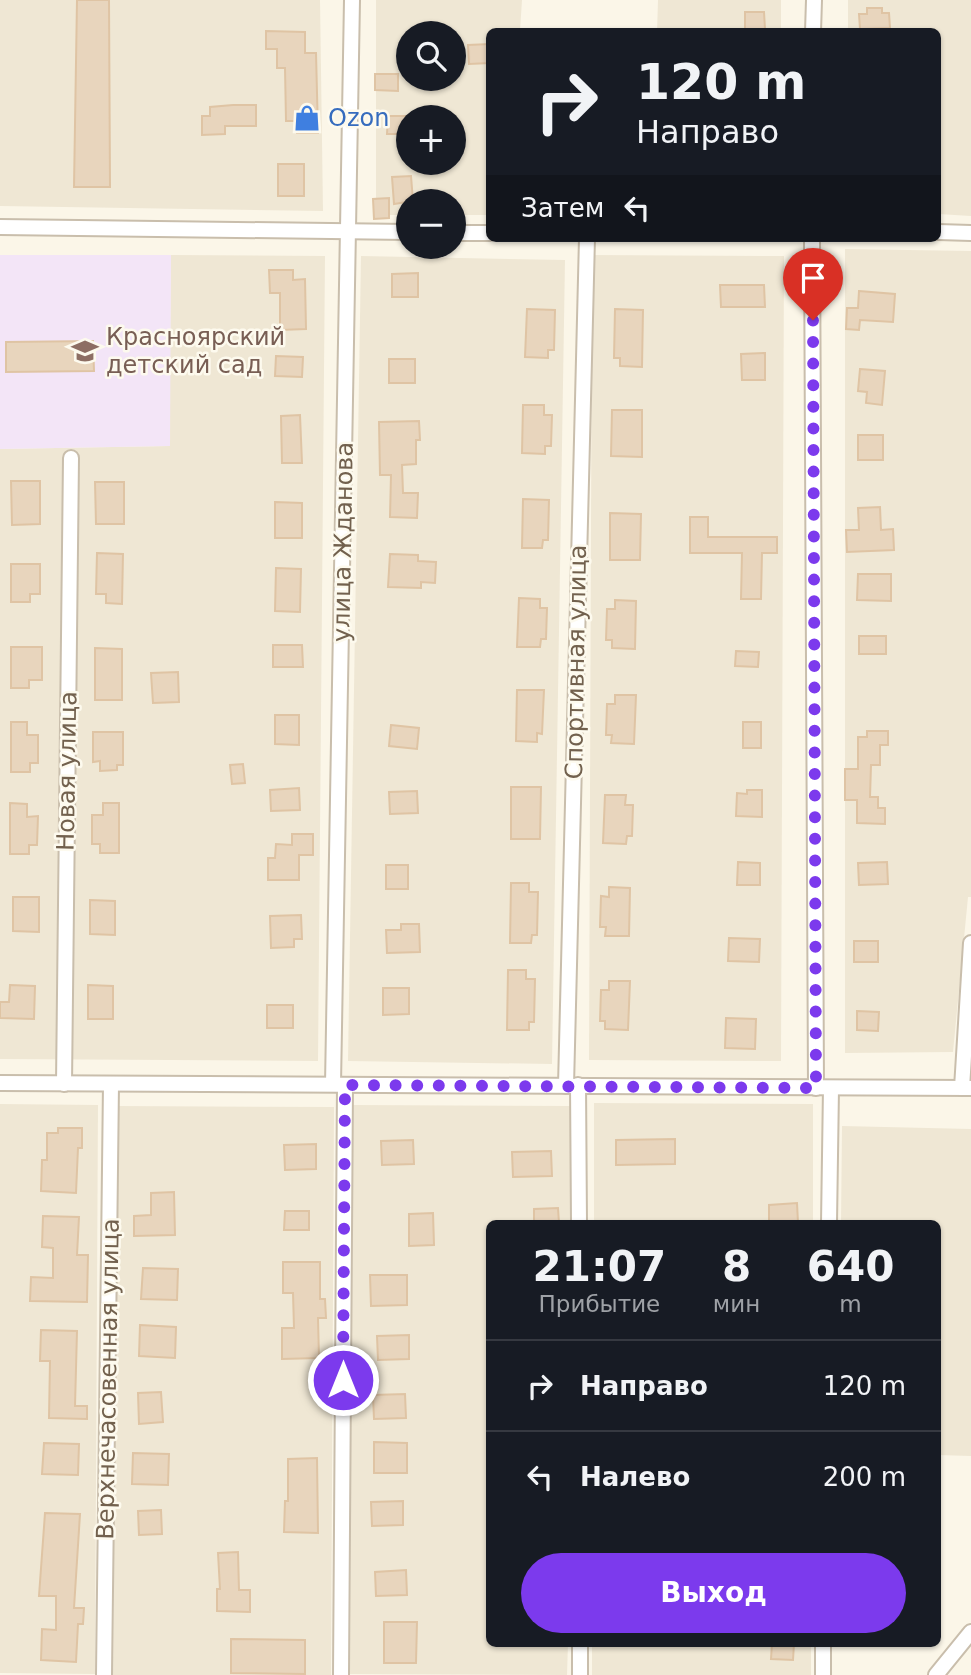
<!DOCTYPE html>
<html lang="ru">
<head>
<meta charset="utf-8">
<style>
  :root { --surface:#171b24; --page:#242831; --text:#f1f3f6; --muted:#9ea1a6; --line:#363941; --accent:#7c3aed }
  body { margin:0; font-family:"DejaVu Sans",sans-serif; background:var(--page); color:var(--text); height:100vh; display:flex; flex-direction:column; font-size:26px; white-space:nowrap }
  * { box-sizing:border-box; margin:0 }
  p { font-size:23px; color:var(--muted) }
  .icon { flex:none; width:38px; height:38px; fill:none; stroke:currentColor; stroke-width:2; stroke-linecap:round; stroke-linejoin:round }
  .map { position:relative; flex:1; overflow:hidden }
  .side { position:absolute; left:486px; top:1220px; width:455px; height:427px; display:flex; flex-direction:column; background:var(--surface); border-radius:10px; box-shadow:0 2px 5px #0004 }
  .side>* { flex:none }
  .guide { position:absolute; left:486px; top:28px; width:455px; height:214px; border-radius:10px; box-shadow:0 2px 5px #0004; background:#171b24; color:var(--text); overflow:hidden }
  .tools { position:absolute; left:396px; top:21px; display:grid; gap:14px }
  .tools a { display:grid; place-items:center; width:70px; height:70px; border-radius:50%; background:var(--surface); box-shadow:0 2px 5px #0004; font-size:35px }
  .pin { position:absolute; display:grid; place-items:center; width:60px; height:60px; color:#fff; margin:-72px -30px; border-radius:50% 50% 50% 0; rotate:-45deg; box-shadow:0 0 7px #0007 }
  .pin .icon { rotate:45deg }
  .me { position:absolute; width:77px; margin:-38px; rotate:0deg; stroke-linejoin:round; filter:drop-shadow(0 0 5px #0008) }
  .turn { display:flex; align-items:center; gap:24px; height:147px; padding:0 35px; font-size:32px }
  .turn .icon { width:91px; height:91px; stroke-width:2.5 }
  .turn b { display:block; font-size:49px; line-height:60px }
  .then { display:flex; align-items:center; height:66px; padding:0 35px; background:#0003; gap:14px; font-size:26px }
  .eta { display:flex; justify-content:space-evenly; align-items:center; height:119px; text-align:center }
  .eta b { font-size:42px; font-weight:700; line-height:49px }
  .action { display:flex; gap:14px; margin-top:auto; padding:14px 35px }
  .action a { flex:1; height:80px; border-radius:42px; background:var(--accent); color:#fff; font-size:28px; font-weight:700; line-height:80px; text-align:center }
  ul { padding:0; list-style:none }
  li { display:flex; align-items:center; gap:21px; height:91px; padding:0 35px; border-top:2px solid var(--line) }
  li div { flex:1 }
  li b { display:block; font-size:26px }
  li em { font-style:normal }
  .map>svg:first-child { display:block }
  .residential { fill:#efe7d4; fill-rule:evenodd }
  .education { fill:#f3e5f7 }
  .building { fill:#e8d5bd; stroke:#dfc4a4; stroke-width:2 }
  .lines { fill:none; stroke-linecap:round; stroke-linejoin:round }
  .minor-casing { stroke:#c9beac; stroke-width:18 }
  .minor { stroke:#fff; stroke-width:14 }
  .route { stroke:#7c3aed; stroke-width:12; stroke-dasharray:0 21.6 }
  .labels { text-anchor:middle; stroke-width:5; stroke-linejoin:round; paint-order:stroke }
  .shop-label { font-size:24px; fill:#366cbe; stroke:#fdfaee; text-anchor:start }
  .education-label { font-size:24px; fill:#785e54; stroke:#fdfaee; text-anchor:start }
  .street-label { font-size:24px; fill:#72614e; stroke:#fdfaee }
</style>
</head>
<body>
<div class="map">
<svg width="971" height="1675" viewBox="0 0 971 1675">
  <rect width="100%" height="100%" fill="#fbf6e8"/>
  <g class="residential">
    <path d="M0,0H320L323,211L0,206Z"/>
    <path d="M376,0H522L520,31L490,32V215H453V201H408V215H376ZM408,33H453V79H408ZM408,117H453V163H408Z"/>
    <path d="M658,0H781V31L657,32Z"/>
    <path d="M848,0H971V216L938,214V32H848Z"/>
    <path d="M845,249L971,251V897H968L953,1052L845,1053Z"/>
    <path d="M171,255L325,256L318,1061L0,1059V449L169,446Z"/>
    <path d="M592,255L784,256L781,1061L589,1060Z"/>
    <path d="M361,256L565,260L552,1064L348,1061Z"/>
    <path d="M594,1103L813,1104V1223H594Z"/>
    <path d="M0,1104L98,1105L95,1674L0,1673Z"/>
    <path d="M352,1105L570,1106V1223H490V1643H568L567,1675L350,1674Z"/>
    <path d="M116,1106L334,1107L331,1675H113Z"/>
    <path d="M842,1126L971,1129V1456L938,1455V1223H841Z"/>
    <rect x="592" y="1643" width="219" height="32"/>
  </g>
  <path class="education" d="M0,255H171L170,446L0,449Z"/>
  <g class="building">
    <path d="M77,0H109L110,187H74Z"/>
    <path d="M867,8H882V13H889L890,28L860,29L859,14H867Z"/>
    <path d="M745,12H764L765,29L745,30Z"/>
    <path d="M266,31L305,32V53H316L318,133H297V121H286L285,68H277V49H266Z"/>
    <path d="M490,44V63L469,64L468,45Z"/>
    <path d="M375,74H398V91L375,90Z"/>
    <path d="M233,105H256V126H225V134L202,135V116H210V107Z"/>
    <path d="M388,116H408V134H387Z"/>
    <rect x="278" y="164" width="26" height="32"/>
    <path d="M411,176L413,201L394,204L392,177Z"/>
    <path d="M389,198V218L374,219L373,199Z"/>
    <path d="M269,270H293V280L305,279L306,329L280,330V293H270Z"/>
    <path d="M418,273V297H392V274Z"/>
    <path d="M720,285H764L765,307H721Z"/>
    <path d="M859,291L895,294L893,322L860,320L859,330L846,329L847,308H858Z"/>
    <path d="M527,309L555,310L554,350H548V358L525,357Z"/>
    <path d="M615,309L643,310L642,367L620,366V358H614Z"/>
    <path d="M93,341L94,371L6,372V342Z"/>
    <path d="M765,353V380H742L741,354Z"/>
    <path d="M276,356L303,357L302,377L275,376Z"/>
    <rect x="389" y="359" width="26" height="24"/>
    <path d="M860,369L885,371L882,405L866,403L867,392L858,391Z"/>
    <path d="M523,405H544V415H552L551,446H545V454L522,453Z"/>
    <path d="M612,410H642V457L611,456Z"/>
    <path d="M300,415L302,463H282L281,416Z"/>
    <path d="M419,421L420,440H416V464L402,465L403,493H418L417,518L390,517L391,475H380L379,422Z"/>
    <rect x="858" y="435" width="25" height="25"/>
    <path d="M11,481H40V524L12,525Z"/>
    <path d="M95,482H124V524H96Z"/>
    <path d="M523,499L549,500L548,540H543L542,548H522Z"/>
    <path d="M275,502L302,503V538H275Z"/>
    <path d="M880,507L881,530L893,529L894,550L847,552L846,530H859L858,508Z"/>
    <path d="M610,513L641,514L640,560H610Z"/>
    <path d="M690,517H708V537H777V553H762L761,599H741L742,553H690Z"/>
    <path d="M97,553L123,554L122,604L106,603V594H96Z"/>
    <path d="M390,554L418,555V561L436,562L435,583L421,582V588L388,587Z"/>
    <path d="M11,564H40V594H30V602H11Z"/>
    <path d="M276,568L301,569L300,612L275,611Z"/>
    <path d="M858,574H891V601L857,600Z"/>
    <path d="M519,598L540,599V608H547L546,639H541L540,647H517Z"/>
    <path d="M615,600L636,601L635,649L612,648V640H606L607,609H615Z"/>
    <rect x="859" y="636" width="27" height="18"/>
    <path d="M273,645H302L303,667H273Z"/>
    <path d="M11,647H42V680H29V688H11Z"/>
    <path d="M95,648L122,649V700H95Z"/>
    <path d="M736,651L759,652L758,667L735,666Z"/>
    <path d="M178,672L179,702L153,703L151,673Z"/>
    <path d="M517,690H544L542,734L537,733V742L516,741Z"/>
    <path d="M615,695H636L634,744L611,743L612,735H606L607,704H615Z"/>
    <path d="M275,715H299V745L275,744Z"/>
    <path d="M11,722H27V735H38V763H30V772H11Z"/>
    <rect x="743" y="722" width="18" height="26"/>
    <path d="M391,725L419,728L417,749L389,746Z"/>
    <path d="M867,731H888V745H880V765H871L870,797H878V808H885V824L857,823V800H845V769H858V737H867Z"/>
    <path d="M93,732H123V765H117V770L100,771V761L93,762Z"/>
    <path d="M243,764L245,783L232,784L230,765Z"/>
    <path d="M511,787H541L540,839H511Z"/>
    <path d="M299,788L300,810L271,811L270,790Z"/>
    <path d="M747,790H762V817L736,816L737,793L747,794Z"/>
    <path d="M417,791L418,813L390,814L389,792Z"/>
    <path d="M605,795H626L625,805H633L632,836H627L626,844L603,843Z"/>
    <path d="M10,803L27,804V817L38,816L37,845H29V854H10Z"/>
    <path d="M103,803H119V853H100V844H92V815H103Z"/>
    <path d="M292,834H313V855H299V880H268V858H275L276,844L292,845Z"/>
    <path d="M738,862L760,863V885H737Z"/>
    <path d="M887,862L888,884L859,885L858,863Z"/>
    <rect x="386" y="865" width="22" height="24"/>
    <path d="M511,883H529V892H538L537,935H532L531,943H510Z"/>
    <path d="M609,887L630,888L629,936H605L606,927H600L601,896L609,897Z"/>
    <path d="M13,897H39V932L13,931Z"/>
    <path d="M90,900L115,901V935L90,934Z"/>
    <path d="M301,915L302,939H294V947L271,948L270,916Z"/>
    <path d="M401,924H419L420,952L387,953L386,930H401Z"/>
    <path d="M729,938L760,939L759,962L728,961Z"/>
    <rect x="854" y="941" width="24" height="21"/>
    <path d="M508,970H526V979H535L534,1022H529V1030H507Z"/>
    <path d="M609,981H630L628,1030L605,1029V1021H600L601,990H609Z"/>
    <path d="M10,985L35,986L34,1019L0,1018V1002H9Z"/>
    <path d="M88,985L113,986V1019H88Z"/>
    <path d="M383,988H409V1014L383,1015Z"/>
    <rect x="267" y="1005" width="26" height="23"/>
    <path d="M857,1011L879,1012L878,1031L857,1030Z"/>
    <path d="M726,1018L756,1019L755,1049L725,1048Z"/>
    <path d="M58,1128H82V1148H78L76,1193L41,1191L42,1160H47V1133H58Z"/>
    <path d="M675,1139V1164L616,1165V1140Z"/>
    <path d="M413,1140L414,1164L382,1165L381,1141Z"/>
    <path d="M316,1144V1169L285,1170L284,1145Z"/>
    <path d="M551,1151L552,1176L513,1177L512,1152Z"/>
    <path d="M174,1192L175,1235L134,1236V1216L151,1215V1193Z"/>
    <path d="M797,1203L798,1223H769V1205Z"/>
    <path d="M558,1208L559,1223H534V1209Z"/>
    <path d="M285,1211H309V1230H284Z"/>
    <path d="M433,1213L434,1245L409,1246V1214Z"/>
    <path d="M43,1216L79,1217L77,1255H88L87,1302L30,1301L31,1277L53,1278V1248L42,1247Z"/>
    <path d="M283,1262H320V1299H325L326,1318H318L319,1358L282,1359V1328H294L293,1293H283Z"/>
    <path d="M143,1268L178,1269L177,1300L141,1299Z"/>
    <path d="M370,1275H407V1305L371,1306Z"/>
    <path d="M140,1325L176,1327L175,1358L139,1356Z"/>
    <path d="M41,1330L77,1331L75,1406H87V1419L49,1418L50,1361H40Z"/>
    <path d="M409,1335V1359L378,1360L377,1336Z"/>
    <path d="M161,1392L163,1422L139,1424L138,1393Z"/>
    <path d="M405,1394L406,1418L374,1419L373,1395Z"/>
    <path d="M374,1442L407,1443V1473H374Z"/>
    <path d="M44,1443L79,1444L78,1475L42,1474Z"/>
    <path d="M133,1453L169,1454L168,1485L132,1484Z"/>
    <path d="M317,1458L318,1533L284,1532L285,1501H288V1459Z"/>
    <path d="M403,1501V1525L372,1526L371,1502Z"/>
    <path d="M161,1510L162,1534L139,1535L138,1511Z"/>
    <path d="M45,1513L80,1514L74,1608H84L83,1624H78L76,1662L41,1660L42,1629L56,1630V1596H39Z"/>
    <path d="M238,1552L239,1590H250V1612L217,1611V1589H220L218,1553Z"/>
    <path d="M406,1570L407,1595L376,1596L375,1572Z"/>
    <path d="M384,1622H417L416,1663H384Z"/>
    <path d="M231,1639L305,1640V1674L231,1673Z"/>
    <path d="M772,1643H794L793,1660L771,1659Z"/>
  </g>
  <g class="lines">
    <g class="minor-casing">
      <g id="minor">
        <path d="M813,32L814,0"/>
        <path d="M0,227L408,232"/>
        <path d="M938,232L971,233"/>
        <path d="M453,233H490"/>
        <path d="M812,238L816,1088"/>
        <path d="M0,1083L971,1088"/>
        <path d="M64,1084L71,458"/>
        <path d="M333,1084L352,0"/>
        <path d="M578,1085L579,1223"/>
        <path d="M566,1086L587,238"/>
        <path d="M962,1088L971,943"/>
        <path d="M829,1223L831,1088"/>
        <path d="M580,1643V1675"/>
        <path d="M104,1675L111,1084"/>
        <path d="M341,1675L345,1085"/>
        <path d="M823,1675V1643"/>
        <path d="M936,1675L971,1632"/>
      </g>
    </g>
    <use href="#minor" class="minor"/>
  </g>
  <g class="lines">
    <path class="route" d="M343,1380L345,1085L816,1088L813,320"/>
  </g>
  <defs>
    <g id="shop-bare" transform="scale(2.1)"><path d="M-5-2.5h2.3a2.7 3.5 0 0 1 5.4 0H5L5.5 6h-11ZM-1.5-2.5h3a1.5 2.3 0 0 0-3 0Z" fill="#3f7fe0" stroke="#fdfaee" stroke-width="2.5" paint-order="stroke"/></g>
    <g id="school-bare" transform="scale(2.1)"><path d="M0-5L7-2L0 1L-7-2ZM-4 1L0 2.5L4 1V4Q0 6-4 4Z" fill="#8d6e63" stroke="#fdfaee" stroke-width="2.5" paint-order="stroke"/></g>
  </defs>
  <g fill-rule="evenodd">
    <use href="#shop-bare" x="307" y="118"/>
    <use href="#school-bare" x="85" y="351"/>
  </g>
  <g class="labels">
    <g class="shop-label">
      <text x="328" y="126">Ozon</text>
    </g>
    <g class="education-label">
      <text x="106" y="345">Красноярский<tspan x="106" dy="28">детский сад</tspan></text>
    </g>
    <g class="street-label">
      <text transform="translate(343 542) rotate(-89)" y="8">улица Жданова</text>
      <text transform="translate(576 662) rotate(-89)" y="8">Спортивная улица</text>
      <text transform="translate(67 771) rotate(-89)" y="8">Новая улица</text>
      <text transform="translate(108 1379) rotate(-89)" y="8">Верхнечасовенная улица</text>
    </g>
  </g>
</svg>
<div class="tools">
<a><svg class="icon" aria-label="search" viewBox="0 0 24 24"><circle cx="10" cy="10" r="6"/><path d="M15 15l6 6"/></svg></a>
<a>+</a>
<a>−</a>
</div>
<div class="pin" style="left:813px;top:320px;background:#d93025"><svg class="icon" aria-label="arrive" viewBox="0 0 24 24"><path d="M6 21V4h12l-3 4 3 4H6"/></svg></div>
<svg class="me" style="left:343px;top:1380px" viewBox="-20 -20 40 40"><circle r="17" fill="#7c3aed" stroke="#fff" stroke-width="3"/><path d="M0-11L8 9 0 5-8 9z" fill="#fff"/></svg>
<div class="guide">
<div class="turn"><svg class="icon" aria-label="right" viewBox="0 0 24 24"><path d="M7 20v-9h11M14 6l5 5-5 5"/></svg><div><b>120 m</b>Направо</div></div>
<div class="then">Затем<svg class="icon" aria-label="left" viewBox="0 0 24 24"><path d="M17 20v-9H6M10 6l-5 5 5 5"/></svg></div>
</div>
<section class="side">
<div class="eta">
<div><b>21:07</b><p>Прибытие</p></div>
<div><b>8</b><p>мин</p></div>
<div><b>640</b><p>m</p></div>
</div>
<ul>
<li><svg class="icon" aria-label="right" viewBox="0 0 24 24"><path d="M7 20v-9h11M14 6l5 5-5 5"/></svg><div><b>Направо</b></div><em>120 m</em></li>
<li><svg class="icon" aria-label="left" viewBox="0 0 24 24"><path d="M17 20v-9H6M10 6l-5 5 5 5"/></svg><div><b>Налево</b></div><em>200 m</em></li>
</ul>
<div class="action"><a>Выход</a></div>
</section>
</div>
</body>
</html>
